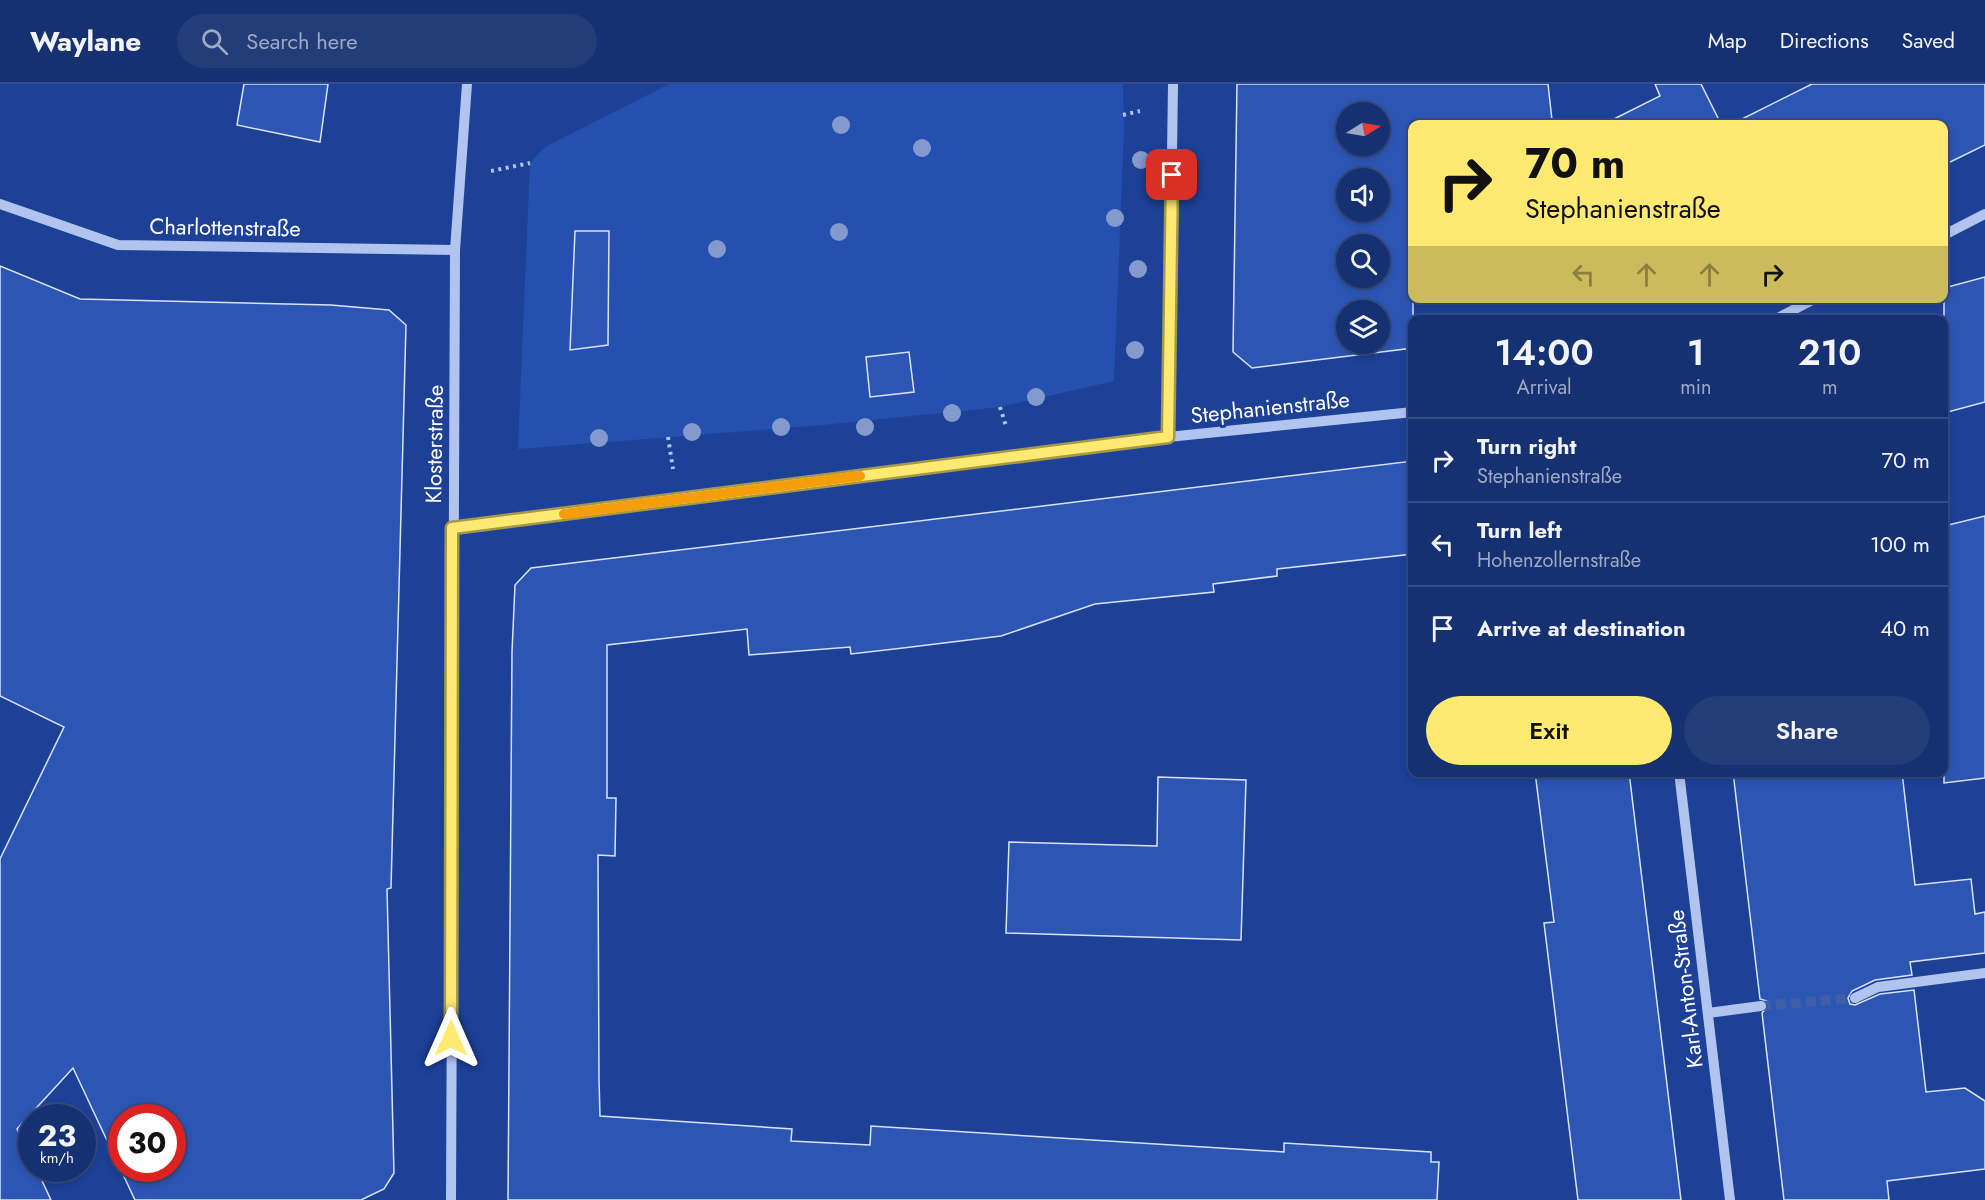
<!DOCTYPE html>
<html lang="en">
<head>
<meta charset="utf-8">
<style>
  :root { --surface:#163171; --page:#233d79; --text:#f1f3f6; --muted:#9ea9c3; --line:#354c84; --accent:#feea71 }
  body { margin:0; font-family:Jost,sans-serif; background:var(--page); color:var(--text); height:100vh; display:flex; flex-direction:column; font-size:22px; white-space:nowrap }
  * { box-sizing:border-box; margin:0 }
  p { font-size:20px; color:var(--muted) }
  .icon { flex:none; width:33px; height:33px; fill:none; stroke:currentColor; stroke-width:2; stroke-linecap:round; stroke-linejoin:round }
  .map { position:relative; flex:1; overflow:hidden }
  .drawer { position:absolute; left:1408px; top:231px; width:540px; height:462px; display:flex; flex-direction:column; background:var(--surface); border-radius:12px; box-shadow:0 3px 9px #0003,0 0 0 2px var(--line) }
  .drawer>* { flex:none }
  .banner { position:absolute; left:1408px; top:36px; width:540px; height:183px; border-radius:12px; box-shadow:0 3px 9px #0003,0 0 0 2px var(--line); background:#feea71; color:#111; overflow:hidden }
  .needle { width:39px; rotate:79deg }
  .controls { position:absolute; left:1336px; top:18px; display:grid; gap:12px }
  .controls a { display:grid; place-items:center; width:54px; height:54px; border-radius:50%; background:var(--surface); box-shadow:0 3px 9px #0003,0 0 0 2px var(--line); font-size:30px }
  .speed { position:absolute; left:18px; top:1020px; display:flex; gap:12px; font-size:30px; font-weight:700; text-align:center }
  .speed>* { display:grid; place-content:center; width:78px; height:78px; border-radius:50%; background:var(--surface); box-shadow:0 3px 9px #0003,0 0 0 2px var(--line); line-height:1 }
  .speed small { font-size:15px; font-weight:400 }
  .speed .limit { border:9px solid #d22; background:#fff; color:#111 }
  .pin { position:absolute; display:grid; place-items:center; width:51px; height:51px; color:#fff; margin:-26px; border-radius:12px; box-shadow:0 3px 9px #0006 }
  .me { position:absolute; width:66px; margin:-33px; rotate:0deg; stroke-linejoin:round; filter:drop-shadow(0 0 4px #0008) }
  .turn { display:flex; align-items:center; gap:21px; height:126px; padding:0 18px; font-size:27px }
  .turn .icon { width:78px; height:78px; stroke-width:2.5 }
  .turn b { display:block; font-size:42px; line-height:51px }
  .lanes { display:flex; align-items:center; height:57px; padding:0 18px; background:#0003; justify-content:center; gap:30px; direction:ltr }
  .lanes .off { opacity:.35 }
  .eta { display:flex; justify-content:space-evenly; align-items:center; height:102px; text-align:center }
  .eta b { font-size:36px; font-weight:600; line-height:42px }
  .action { display:flex; gap:12px; margin-top:auto; padding:12px 18px }
  .action a { flex:1; height:69px; border-radius:36px; background:var(--accent); color:#111; font-size:24px; font-weight:600; line-height:69px; text-align:center }
  .action a+a { background:var(--page); color:var(--text) }
  ul { padding:0; list-style:none }
  li { display:flex; align-items:center; gap:18px; height:84px; padding:0 18px; border-top:2px solid var(--line) }
  li div { flex:1 }
  li b { display:block; font-size:22px }
  li em { font-style:normal }
  header { display:flex; align-items:center; gap:36px; box-sizing:border-box; height:84px; padding:0 30px; background:var(--surface); border-bottom:2px solid var(--line) }
  header strong { font-size:28px }
  nav { display:flex; gap:33px; margin-inline-start:auto; font-size:21px }
  .search { width:420px; height:54px; background:var(--page); display:flex; align-items:center; gap:15px; box-sizing:border-box; padding:0 21px; border-radius:33px; color:var(--muted); font-size:22px }
  .map>svg:first-child { display:block }
  .green { fill:#2650af }
  .building { fill:#2d56b4; stroke:#d8e3fb; stroke-width:1.5; fill-rule:evenodd }
  .lines { fill:none; stroke-linecap:round; stroke-linejoin:round }
  .minor-tunnel { stroke:#3f5ea7; stroke-width:10; stroke-dasharray:10 5; stroke-linecap:butt }
  .path { stroke:#b1c4ef; stroke-width:4; stroke-dasharray:3 4.5; stroke-linecap:butt }
  .minor { stroke:#b1c4ef; stroke-width:10 }
  .tree { fill:#849ace }
  .route-casing { stroke:#a59849; stroke-width:15 }
  .route { stroke:#feea71; stroke-width:10 }
  .slow { stroke:#f59e0b; stroke-width:10 }
  .labels { text-anchor:middle; stroke-width:6; stroke-linejoin:round; paint-order:stroke }
  .street-label { font-size:22px; fill:#fff; stroke:#1d4197 }
</style>
</head>
<body>
<header>
<strong>Waylane</strong>
<div class="search"><svg class="icon" aria-label="search" viewBox="0 0 24 24"><circle cx="10" cy="10" r="6"/><path d="M15 15l6 6"/></svg>Search here</div>
<nav><a>Map</a><a>Directions</a><a>Saved</a></nav>
</header>
<div class="map">
<svg width="1985" height="1116" viewBox="0 0 1985 1116">
  <rect width="100%" height="100%" fill="#1d4197"/>
  <path class="green" d="M669,0H1123L1124,47L1114,297L1000,323L823,341L518,365L530,79L545,63Z"/>
  <g class="building">
    <path d="M244,0H328L320,58L237,41Z"/>
    <path d="M1237,0H1548L1552,36L1516,40H1413V264L1252,284L1233,268ZM1347,28H1380V62H1347ZM1347,94H1380V128H1347ZM1347,160H1380V194H1347ZM1347,226H1380V260H1347Z"/>
    <path d="M1655,0H1701L1721,40H1604L1660,12Z"/>
    <path d="M1812,0H1985V61L1944,81V40H1732Z"/>
    <path d="M575,147H609L608,261L570,266Z"/>
    <path d="M0,182L80,215L331,221L389,226L406,241L391,804L387,805L394,1089L384,1105L361,1116H135L73,984L17,1045L32,1075V1084H36L51,1116H0V775L64,643L0,612ZM122,1034H172V1084H122Z"/>
    <path d="M1985,193V318L1944,329V204Z"/>
    <path d="M909,268L914,308L870,313L866,273Z"/>
    <path d="M1413,377V470L1277,485V492L1213,500L1214,508L1095,520L1001,552L903,564L851,570L850,563L749,571L747,545L607,561V714H616L615,772L598,771L599,995L600,1032L792,1045L791,1057L870,1061L871,1042L1284,1068V1059L1431,1068V1078H1439L1437,1116H508L512,568L515,501L531,484Z"/>
    <path d="M1985,432V694L1944,699V442Z"/>
    <path d="M1535,688H1629L1681,1116H1578L1544,839L1554,838Z"/>
    <path d="M1733,688H1902L1915,801L1971,795L1975,830L1985,828V869L1910,878L1912,891L1875,896L1852,907L1848,914L1850,920L1855,921L1880,910L1914,906L1926,1008L1965,1004L1985,1017V1085L1887,1097L1889,1116H1784L1762,929L1768,922L1767,917L1760,915Z"/>
    <path d="M1158,693L1246,696L1241,856L1006,849L1009,758L1157,762Z"/>
  </g>
  <g class="lines">
    <path class="minor-tunnel" d="M1761,922L1855,914"/>
    <g class="path">
      <path d="M1123,31L1140,27"/>
      <path d="M491,87L530,79"/>
      <path d="M1000,323L1006,342"/>
      <path d="M668,353L673,385"/>
    </g>
    <g class="minor">
      <path d="M0,120L118,161L455,166"/>
      <path d="M1944,151L1985,130"/>
      <path d="M1774,236L1816,214"/>
      <path d="M1168,353L1173,0"/>
      <path d="M452,444L1168,353L1413,328"/>
      <path d="M1679,688L1730,1116"/>
      <path d="M1855,914L1878,903L1985,889"/>
      <path d="M1708,929L1761,922"/>
      <path d="M451,1116L455,166L467,0"/>
    </g>
  </g>
  <g class="tree">
    <circle cx="841" cy="41" r="9"/>
    <circle cx="922" cy="64" r="9"/>
    <circle cx="1141" cy="76" r="9"/>
    <circle cx="1115" cy="134" r="9"/>
    <circle cx="839" cy="148" r="9"/>
    <circle cx="717" cy="165" r="9"/>
    <circle cx="1138" cy="185" r="9"/>
    <circle cx="1135" cy="266" r="9"/>
    <circle cx="1036" cy="313" r="9"/>
    <circle cx="952" cy="329" r="9"/>
    <circle cx="781" cy="343" r="9"/>
    <circle cx="865" cy="343" r="9"/>
    <circle cx="692" cy="348" r="9"/>
    <circle cx="599" cy="354" r="9"/>
  </g>
  <g class="lines">
    <g class="route-casing">
      <path id="route" d="M451,954L452,444L1168,353L1172,91"/>
    </g>
    <use href="#route" class="route"/>
    <path class="slow" d="M564,430L860,392"/>
  </g>
  <g class="labels">
    <g class="street-label">
      <text transform="translate(225 143) rotate(1)" y="8">Charlottenstraße</text>
      <text transform="translate(1270 323) rotate(-6)" y="8">Stephanienstraße</text>
      <text transform="translate(434 360) rotate(-89)" y="8">Klosterstraße</text>
      <text transform="translate(1685 905) rotate(-97)" y="8">Karl-Anton-Straße</text>
    </g>
  </g>
</svg>
<div class="controls">
<a><svg class="needle" viewBox="-14 -14 28 28"><path d="M0-13l5 13h-10z" fill="#e53935"/><path d="M0 13l5-13h-10z" fill="#9ea9c3"/></svg></a>
<a><svg class="icon" aria-label="sound" viewBox="0 0 24 24"><path d="M4 9h4l5-4v14l-5-4H4zM17 9q2 3 0 6"/></svg></a>
<a><svg class="icon" aria-label="search" viewBox="0 0 24 24"><circle cx="10" cy="10" r="6"/><path d="M15 15l6 6"/></svg></a>
<a><svg class="icon" aria-label="layers" viewBox="0 0 24 24"><path d="M12 4l9 5-9 5-9-5zM3 14l9 5 9-5"/></svg></a>
</div>
<div class="speed"><div>23<small>km/h</small></div><div class="limit">30</div></div>
<div class="pin" style="left:1172px;top:91px;background:#d93025"><svg class="icon" aria-label="arrive" viewBox="0 0 24 24"><path d="M6 21V4h12l-3 4 3 4H6"/></svg></div>
<svg class="me" style="left:451px;top:954px" viewBox="-20 -20 40 40"><path d="M0-17L14 15 0 8-14 15z" fill="#feea71" stroke="#fff" stroke-width="4"/></svg>
<div class="banner">
<div class="turn"><svg class="icon" aria-label="right" viewBox="0 0 24 24"><path d="M7 20v-9h11M14 6l5 5-5 5"/></svg><div><b>70 m</b>Stephanienstraße</div></div>
<div class="lanes"><svg class="icon off" aria-label="left" viewBox="0 0 24 24"><path d="M17 20v-9H6M10 6l-5 5 5 5"/></svg><svg class="icon off" aria-label="ahead" viewBox="0 0 24 24"><path d="M12 20V5M6 11l6-6 6 6"/></svg><svg class="icon off" aria-label="ahead" viewBox="0 0 24 24"><path d="M12 20V5M6 11l6-6 6 6"/></svg><svg class="icon" aria-label="right" viewBox="0 0 24 24"><path d="M7 20v-9h11M14 6l5 5-5 5"/></svg></div>
</div>
<section class="drawer">
<div class="eta">
<div><b>14:00</b><p>Arrival</p></div>
<div><b>1</b><p>min</p></div>
<div><b>210</b><p>m</p></div>
</div>
<ul>
<li><svg class="icon" aria-label="right" viewBox="0 0 24 24"><path d="M7 20v-9h11M14 6l5 5-5 5"/></svg><div><b>Turn right</b><p>Stephanienstraße</p></div><em>70 m</em></li>
<li><svg class="icon" aria-label="left" viewBox="0 0 24 24"><path d="M17 20v-9H6M10 6l-5 5 5 5"/></svg><div><b>Turn left</b><p>Hohenzollernstraße</p></div><em>100 m</em></li>
<li><svg class="icon" aria-label="arrive" viewBox="0 0 24 24"><path d="M6 21V4h12l-3 4 3 4H6"/></svg><div><b>Arrive at destination</b></div><em>40 m</em></li>
</ul>
<div class="action"><a>Exit</a><a>Share</a></div>
</section>
</div>
</body>
</html>
